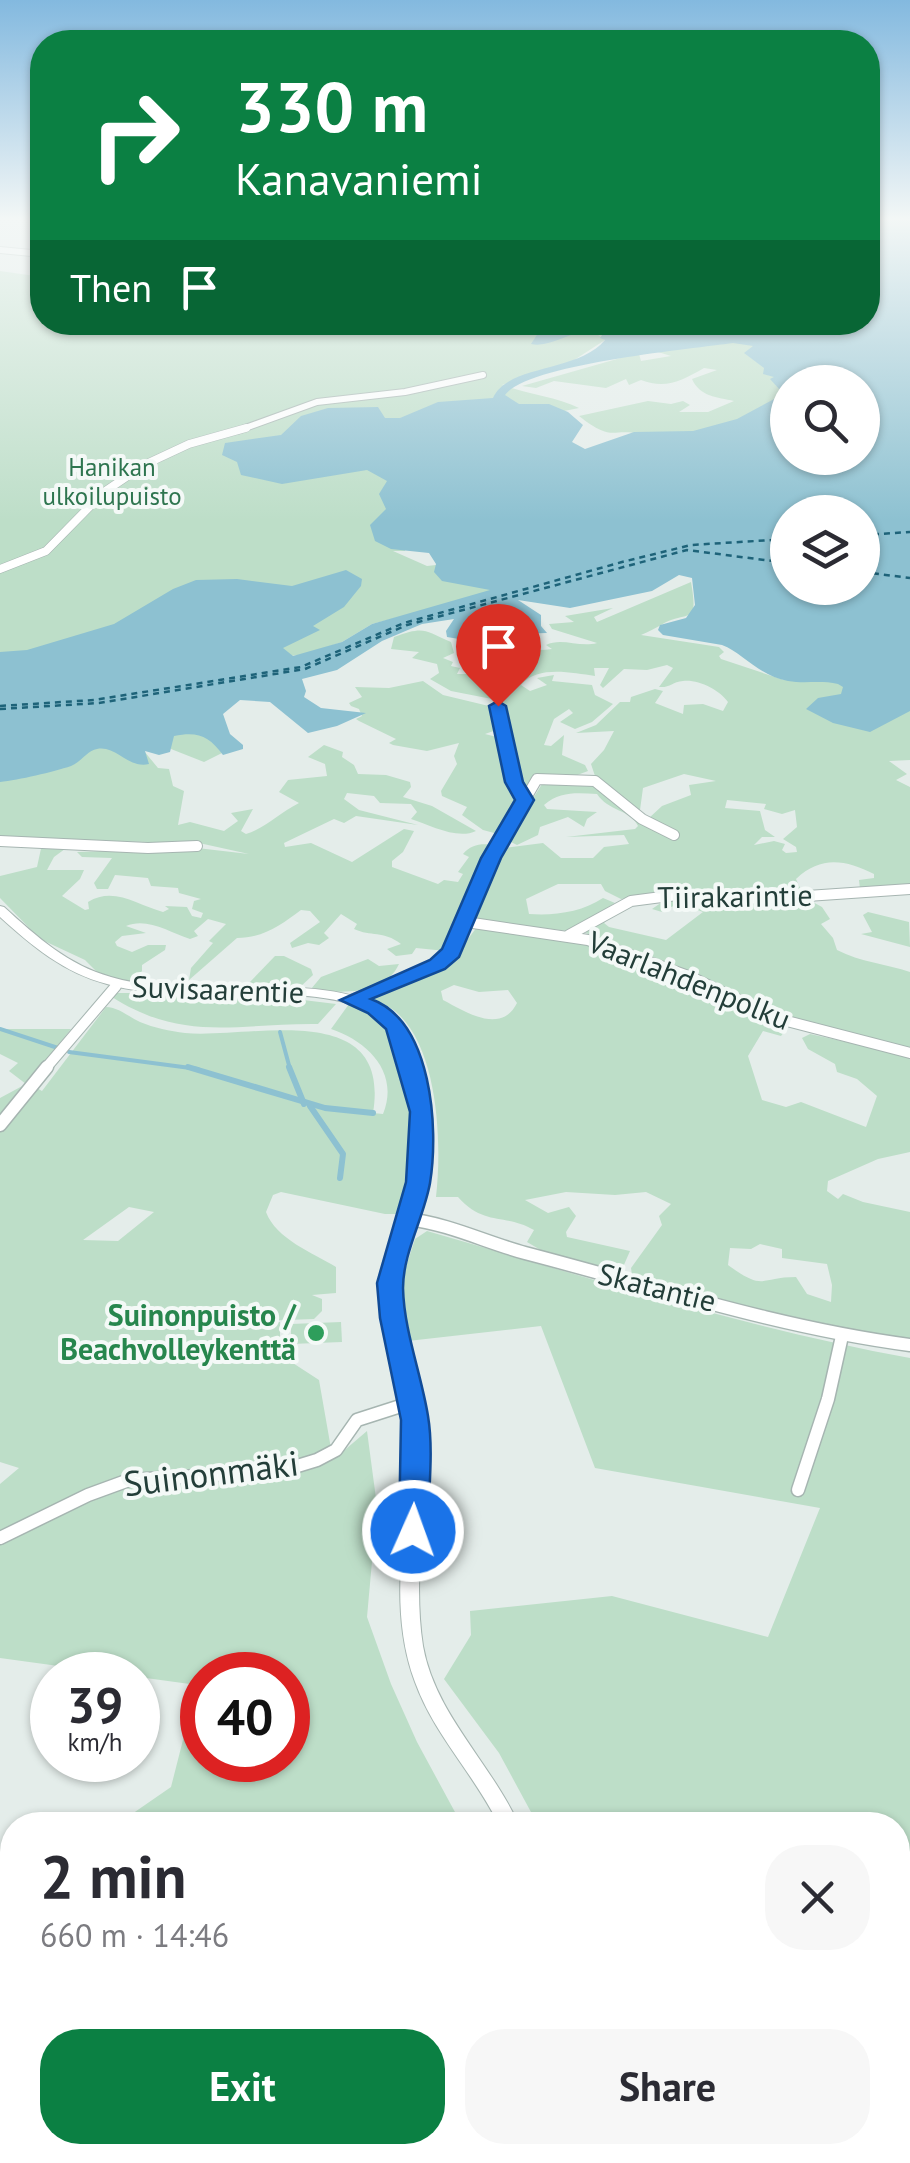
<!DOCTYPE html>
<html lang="en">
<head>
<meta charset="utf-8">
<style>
  :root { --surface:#fff; --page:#f7f7f7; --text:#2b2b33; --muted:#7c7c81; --accent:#0b8043 }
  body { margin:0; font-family:"PT Sans",sans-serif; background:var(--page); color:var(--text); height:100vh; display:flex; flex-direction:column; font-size:38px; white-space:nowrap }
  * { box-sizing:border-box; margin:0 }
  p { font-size:32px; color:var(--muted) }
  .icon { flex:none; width:55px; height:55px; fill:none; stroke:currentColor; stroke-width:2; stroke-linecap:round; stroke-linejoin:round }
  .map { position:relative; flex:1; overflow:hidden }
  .sheet { position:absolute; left:0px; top:1812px; width:910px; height:352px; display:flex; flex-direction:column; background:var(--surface); border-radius:40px 40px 0 0; box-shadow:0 2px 8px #0004 }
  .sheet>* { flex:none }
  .banner { position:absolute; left:30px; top:30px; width:850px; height:305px; border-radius:40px; box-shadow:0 2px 8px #0004; background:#0b8043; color:#fff; overflow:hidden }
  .fabs { position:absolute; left:770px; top:365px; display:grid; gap:20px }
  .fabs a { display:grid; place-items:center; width:110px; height:110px; border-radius:50%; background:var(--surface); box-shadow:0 2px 8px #0004; font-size:50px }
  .speed { position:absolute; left:30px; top:1652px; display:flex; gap:20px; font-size:50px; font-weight:700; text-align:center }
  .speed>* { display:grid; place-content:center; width:130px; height:130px; border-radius:50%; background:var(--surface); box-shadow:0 2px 8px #0004; line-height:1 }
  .speed small { font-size:25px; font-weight:400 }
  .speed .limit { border:15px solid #d22; background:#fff; color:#111 }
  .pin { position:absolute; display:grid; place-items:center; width:85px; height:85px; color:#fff; margin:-102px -42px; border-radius:50% 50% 50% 0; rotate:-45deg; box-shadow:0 0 10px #0007 }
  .pin .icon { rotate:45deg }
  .me { position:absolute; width:110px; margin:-55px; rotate:2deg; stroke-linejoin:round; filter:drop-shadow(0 0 8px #0008) }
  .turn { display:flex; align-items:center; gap:35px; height:210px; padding:0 40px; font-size:45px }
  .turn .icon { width:130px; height:130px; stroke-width:2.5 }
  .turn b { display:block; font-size:70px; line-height:85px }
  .then { display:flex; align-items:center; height:95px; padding:0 40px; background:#0003; gap:20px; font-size:38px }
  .round { display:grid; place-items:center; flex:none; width:105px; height:105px; border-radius:40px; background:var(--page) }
  .summary { display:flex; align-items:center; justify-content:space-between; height:170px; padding:0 40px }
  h1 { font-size:60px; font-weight:700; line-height:75px }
  .cta { display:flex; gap:20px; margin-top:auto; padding:20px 40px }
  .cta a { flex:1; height:115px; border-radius:40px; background:var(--accent); color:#fff; font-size:40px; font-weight:700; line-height:115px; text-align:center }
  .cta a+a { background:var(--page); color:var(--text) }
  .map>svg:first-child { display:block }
  .green { fill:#bddec8; fill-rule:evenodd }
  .water { fill:#8dc1d1; fill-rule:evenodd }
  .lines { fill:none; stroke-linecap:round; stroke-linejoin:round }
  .stream-far1 { stroke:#8dc1d1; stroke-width:4 }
  .stream { stroke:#8dc1d1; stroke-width:6 }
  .ferry { stroke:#1e6379; stroke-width:2.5; stroke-dasharray:6 5; stroke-linecap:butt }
  .minor-far4-casing { stroke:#a6b5b1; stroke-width:8 }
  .minor-far3-casing { stroke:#a6b5b1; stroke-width:9 }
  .minor-far2-casing { stroke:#a6b5b1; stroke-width:12 }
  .minor-far1-casing { stroke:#a6b5b1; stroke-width:15 }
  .minor-casing { stroke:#a6b5b1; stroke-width:19 }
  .tertiary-casing { stroke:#a6b5b1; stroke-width:2 }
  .minor-far4 { stroke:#fff; stroke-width:6 }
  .minor-far3 { stroke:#fff; stroke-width:8 }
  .minor-far2 { stroke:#fff; stroke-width:10 }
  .minor-far1 { stroke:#fff; stroke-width:12 }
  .minor { stroke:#fff; stroke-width:16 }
  .tertiary { fill:#fff; fill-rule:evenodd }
  .route { fill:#1a73e8; stroke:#114b97; stroke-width:2.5 }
  .leisure-dot { fill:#2e9e5b; stroke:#f4f9f7; stroke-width:4 }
  .labels { text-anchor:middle; stroke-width:8; stroke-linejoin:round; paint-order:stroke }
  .far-park-label { font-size:25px; fill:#2e754f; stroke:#f4f9f7 }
  .street-label { font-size:30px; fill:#233e39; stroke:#f4f9f7 }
  .leisure-label { font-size:30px; font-weight:bold; fill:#27864d; stroke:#f4f9f7; text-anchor:end }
  .near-street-label { font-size:35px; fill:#233e39; stroke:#f4f9f7 }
</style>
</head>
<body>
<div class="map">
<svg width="910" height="2163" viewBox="0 0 910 2163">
  <rect width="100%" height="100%" fill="#e4edea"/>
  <g class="green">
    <path d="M0,271L42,277V322H565L572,335L590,329L605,340L568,364L502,385C526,394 557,397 579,408L549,414L382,463L406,547L405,551H393L427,566L436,565L504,590L372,624L342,642L318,650L321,652L0,694Z"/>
    <path d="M739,339L761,349L750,357L777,377L787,391L762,428L646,436C611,425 616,445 579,416L648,401L671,404L683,401L690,405L679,412H708L734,401C717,397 700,397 692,379L717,370L704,368C683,380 666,390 641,380L629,385L626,379L606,388L554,381L536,388L522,386L624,357L639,354L641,361L671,356L658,352Z"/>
    <path d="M691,582C699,628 688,609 661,625C655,628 649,632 641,635L719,647L724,652L719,656L721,659L784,680L825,677L910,696V760L889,761L907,774L896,780L910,787V885L860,889L859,880L874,878V874C846,860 821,855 796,879L803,894L766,897L658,894L621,899L605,891L601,884H558L526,899L529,914C554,916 582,912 603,898L615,903L569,931L474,920L471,918L503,848L543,843L561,858H593L604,847L629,844L624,835L566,837L635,829L638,826C631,810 608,811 597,794C577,793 560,791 544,805L547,809L597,812L587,819L584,827L568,817L540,827L538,835L517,845L507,840L542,784L596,779L591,764L604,750L614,731L576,733L596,725L620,702H630L631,697L655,689L663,691L655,703L683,714L684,705L703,704L723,711L728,702C720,690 698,679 683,681C672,682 670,688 659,687L673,668L667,665L647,670L624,669L603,688L600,685L609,668H594L595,676C571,673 538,665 521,685L530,691L547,685L537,678L554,675L552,681L592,685L595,695L613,704L592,722L575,729L560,722L573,713L569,709L554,719L544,745L551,746L564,735L562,755L585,765L588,771L572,777L534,778L525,793L517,779L503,708L497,700L451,691L430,679L439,673L437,664L412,658L419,652L391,649L394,637C425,626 423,630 451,642L454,653L443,658L453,662L451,666L460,668L457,674H470L479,666L485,673H494L496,666L488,664L483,656C507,642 528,653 552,649L546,645C562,637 579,648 597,643L552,629L549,624L574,622L565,616L613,608L594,617L597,622ZM684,774L716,781L689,785L691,795L662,806L649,818L636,811L640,810L643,788ZM727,800L766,804L764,809L782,814L795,810L797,827L783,839L796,847L797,852L786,853L782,850L785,844L774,841L754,845L762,837H775L765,830L760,811L725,808Z"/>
    <path d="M423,681L443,695L493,707L499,729L485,734L501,738L521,800L498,834L483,830L462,815L467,807L442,796L441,791L457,764L454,756L459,743L427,751L393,745L389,743L396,739L359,721L356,719L362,716L359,709L351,706L349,703L362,697L355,687L389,688Z"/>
    <path d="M166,701L210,737L222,753L204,762L171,749Z"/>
    <path d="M71,745L144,751L158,768L169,769L173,786L184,791L178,825L190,822L224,831L238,821L231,813L253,809L241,831L246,834C266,828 279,813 299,803L279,792L288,780L327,776L325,764L308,757L324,745L343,752L342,757L354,765L358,774L386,775L410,782L411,787L403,797L432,806L476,831C457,840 430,825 411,819L417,812L411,804L380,803L374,796L347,793L344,799L359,810L418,825L356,816L344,823L334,819L284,843L285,847L311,843L352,862L404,829L414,831L403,852L392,861V867L438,884L444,880L458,882L463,874L458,872L469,857L463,854C471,844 482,843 494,845L446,951L416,948L412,954L396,956L387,949L401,944C383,930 371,937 354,929L357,924L341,914L324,933L329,938L319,945L308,943L292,948L290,943L320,922L310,911L301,910C281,925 263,938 237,938L189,980L191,968L213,943L209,941L226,924L208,919L194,931L198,936L190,939C169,932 147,917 126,926L146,933L122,936L115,942L117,946L132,952L148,945H166L165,950L142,965V971L130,984L99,974L85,960L40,939L0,898V876L37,867L42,844L69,846L54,857L47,870H84L80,879L62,896L85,910L89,909L88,902C114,886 137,905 163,912L169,909L165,906L187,907L192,916L201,918L203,913L192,909L194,901L201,899L179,893L178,888L151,886L148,878L115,875L108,889H97L94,883L112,858L82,857L77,852L197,848L249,854L199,843L0,839V763Z"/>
    <path d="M718,898L751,905L809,900L822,907L830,919L821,924L833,938L837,950C860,962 887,964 910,972V1051L783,1017L694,973L586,933L587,928L612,916L604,923L609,927L666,940L703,912L679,903L662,912L652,909L665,900Z"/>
    <path d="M868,912L909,922L910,947L861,934L872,932L863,915Z"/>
    <path d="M477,927L564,937L683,978L787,1028L781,1036L763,1031L748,1056L762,1100L786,1107L801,1102L866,1127L877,1096L857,1079L837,1072L835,1064L808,1049L802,1038L810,1034L910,1056V1152L878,1159L828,1181L827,1191L838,1199L843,1194L863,1202L910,1212V1342L745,1306L632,1275L631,1268L662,1225L659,1216L671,1204L646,1192L615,1195L566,1192L525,1200L548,1213L569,1207L576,1216L566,1232L567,1237L630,1251L623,1267L617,1271L544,1252L527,1242L534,1230C505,1213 485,1227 458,1197H436C442,1145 439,1049 396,1012C389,1006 378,1002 369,998L446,968ZM454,985L479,992L508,990L517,1003C501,1035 466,1012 443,1000L441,991ZM760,1244L782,1249V1258L827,1264L832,1285L831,1302L807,1294L796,1277C759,1277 765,1292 728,1265L730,1248L751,1249Z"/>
    <path d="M275,956H284L311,969L313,975L299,988L248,984Z"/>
    <path d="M368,959L379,966L399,964C385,995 341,994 311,989L321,977Z"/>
    <path d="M117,993H246L336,1004L318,1024C238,1023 184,1043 112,997Z"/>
    <path d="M349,1004L373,1014L390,1031L413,1112L412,1166L401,1210L398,1214H385L281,1192L273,1195L266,1212C276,1239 313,1253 336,1267V1293L312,1295L322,1299V1311L314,1319L258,1321L280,1322V1340L259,1341L319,1380L333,1460L367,1431L377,1506L367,1617L391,1684L417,1742L462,1825H116L171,1787L197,1685L0,1658V1484L19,1468L0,1462V1098L26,1084L9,1071L18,1063L0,1054V1029H71L28,1083L42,1091L106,1007C118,1007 129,1017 140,1022C154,1028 170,1031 185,1033C250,1039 392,997 373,1113L383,1114C400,1072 367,1041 331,1029ZM129,1207L154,1212L118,1241L83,1240ZM202,1675H288V1760H202Z"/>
    <path d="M427,1231C586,1277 746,1328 910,1358V1929L898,1920V1825H538L499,1753L444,1679L471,1635L470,1611L612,1596L768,1637L820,1508L595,1468L541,1326L408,1341L401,1282L415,1239Z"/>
    <path d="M341,1322L342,1342L291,1344V1324Z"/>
    <path d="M12,1897V2152L377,2153L375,2163H0V1905Z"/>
  </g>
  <path class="water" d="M868,218H910V711L870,732L833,723L806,709L818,698L841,694L843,687L838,684C821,680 804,684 788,681C759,676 743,653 722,645L663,635L658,630L660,625L686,618L695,605L692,578L679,575L652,591L570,608L518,600L541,615V626L547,633L515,634L512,630L515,619L502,614L490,624L483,643L447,637L446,631L454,619L422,624L382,641L337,670L302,679L306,691L304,697L321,708L366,713L337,726L308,733L270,702L240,700L223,714L230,734L243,745V749L223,755C209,736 198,731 174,736L170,752L159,755L145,751L149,764C128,769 116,745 97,749C88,750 81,762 71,766C53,772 19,780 0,782V652L27,650L114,624L173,589L196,580L237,579L292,586L346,570L362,579L361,586L344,607L313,626L320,630L283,648L293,656L342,642L372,624L490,590L442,581L434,572L436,564L429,553L391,549L375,541L370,525L386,509L379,494L387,481L367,470L282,484L241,475L237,462L222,455L225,443L281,435L301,416L328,408L378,407L385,418H400L438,402L493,398C508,364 577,373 605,340L600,338L602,335C577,323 555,349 531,344L542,327L539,323L868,322ZM733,343L753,346L744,353L764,368L763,374L774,377L770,379L780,390L776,398L737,419L693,431L634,432L585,449L572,442L583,425L568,412L549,404H519L505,395C527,364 692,349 733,343ZM788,382H862V458H788ZM788,512H862V588H788Z"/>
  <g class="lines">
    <g class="stream-far1">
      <path d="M0,1029L58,1048"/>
      <path d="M280,1032L290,1069"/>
      <path d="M69,1052L198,1069"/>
    </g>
    <g class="stream">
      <path d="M188,1067L325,1108L373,1113"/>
      <path d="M289,1067L304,1104"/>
      <path d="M310,1106L343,1154L340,1178"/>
    </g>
    <g class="ferry">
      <path d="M862,535L910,532"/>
      <path d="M862,572L910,578"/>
      <path d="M0,706L94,700L301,667L404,623L622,562L691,545L788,539"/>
      <path d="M0,709L99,703L305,669L407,625L687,550L788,563"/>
    </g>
    <g class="minor-far4-casing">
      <g id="minor-far4">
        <path d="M0,250L42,254"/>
        <path d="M237,431L317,402L405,392L483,375"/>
      </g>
    </g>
    <g class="minor-far3-casing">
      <path id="minor-far3" d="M0,569L46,551L104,492L144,465L189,444L246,428"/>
    </g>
    <g class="minor-far2-casing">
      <g id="minor-far2">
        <path d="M498,706L514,782L524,800"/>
        <path d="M0,841L148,848L197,846"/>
        <path d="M466,922L588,940L691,977L779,1019L910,1053"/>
        <path d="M569,935L631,901L677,895L763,899L910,889"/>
        <path d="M351,1000L437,965L451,952L491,858L537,779L595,781L642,819L674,835"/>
        <path d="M45,1069L116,986"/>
      </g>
    </g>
    <g class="minor-far1-casing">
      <g id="minor-far1">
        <path d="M0,1125L47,1067"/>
        <path d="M408,1219C449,1224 485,1242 525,1253C652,1286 780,1328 910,1345"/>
        <path d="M798,1490L828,1399L842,1336"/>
        <path d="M0,1538L88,1495L129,1480L281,1471L317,1460L336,1450L357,1420L413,1402"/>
      </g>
    </g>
    <g class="minor-casing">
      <path id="minor" d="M898,1942L910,1951"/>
    </g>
    <g class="tertiary-casing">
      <g id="tertiary">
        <path d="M0,906L4,907C37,937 68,965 111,977C184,1000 338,966 393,1016C432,1051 432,1157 420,1205C413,1231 399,1257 398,1285C396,1331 419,1373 423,1419C431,1494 411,1570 423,1646C435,1714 491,1763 519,1825H499C475,1775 434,1735 415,1682C383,1597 414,1507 407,1420C403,1375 381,1333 382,1287C383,1261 395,1238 402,1214C416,1167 416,1121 406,1073C402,1056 398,1037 387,1024C351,984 233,996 182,994C157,993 131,991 107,984C64,973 32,946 0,917Z"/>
        <path d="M409,2152H433L430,2163H406Z"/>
      </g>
    </g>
    <use href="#minor-far4" class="minor-far4"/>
    <use href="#minor-far3" class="minor-far3"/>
    <use href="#minor-far2" class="minor-far2"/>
    <use href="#minor-far1" class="minor-far1"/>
    <use href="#minor" class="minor"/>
    <use href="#tertiary" class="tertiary"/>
  </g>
  <linearGradient id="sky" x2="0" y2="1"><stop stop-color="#83b9df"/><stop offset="0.42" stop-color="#f3f7f6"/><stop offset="1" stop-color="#f3f7f6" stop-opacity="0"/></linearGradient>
  <rect width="910" height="521" fill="url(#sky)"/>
  <path class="route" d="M498,701L506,706L523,782L534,800L501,858L459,957L445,969L371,999C432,1021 439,1128 430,1183C424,1217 403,1253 403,1288C404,1331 421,1373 428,1416C434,1452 428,1494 428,1531L424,1540L413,1543L403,1540L399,1531L401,1420L380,1318L377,1283L406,1182L410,1112L386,1029L368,1013L340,1000L430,960L442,949L481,858L515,800L505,782L489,706Z"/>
  <circle class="leisure-dot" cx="316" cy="1333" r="10"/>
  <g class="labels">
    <g class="far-park-label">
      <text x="112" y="476">Hanikan<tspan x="112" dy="29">ulkoilupuisto</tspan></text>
    </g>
    <g class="street-label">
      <text transform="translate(735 897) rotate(-1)" y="10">Tiirakarintie</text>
      <text transform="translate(689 981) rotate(22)" y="10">Vaarlahdenpolku</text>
      <text transform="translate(218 990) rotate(2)" y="10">Suvisaarentie</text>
      <text transform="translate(657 1288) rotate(14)" y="10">Skatantie</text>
    </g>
    <g class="leisure-label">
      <text x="296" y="1326">Suinonpuisto /<tspan x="296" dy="34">Beachvolleykenttä</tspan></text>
    </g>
    <g class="near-street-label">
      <text transform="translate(211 1474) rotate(-7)" y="12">Suinonmäki</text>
    </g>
  </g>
</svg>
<div class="fabs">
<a><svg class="icon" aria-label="search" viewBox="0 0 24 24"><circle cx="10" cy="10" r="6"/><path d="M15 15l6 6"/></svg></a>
<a><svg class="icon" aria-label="layers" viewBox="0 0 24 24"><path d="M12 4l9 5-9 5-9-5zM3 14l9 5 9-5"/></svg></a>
</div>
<div class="speed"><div>39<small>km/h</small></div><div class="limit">40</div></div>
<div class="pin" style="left:498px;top:706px;background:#d93025"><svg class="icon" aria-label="arrive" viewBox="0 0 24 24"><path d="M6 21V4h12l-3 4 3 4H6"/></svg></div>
<svg class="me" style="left:413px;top:1531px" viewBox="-20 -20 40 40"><circle r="17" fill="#1a73e8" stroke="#fff" stroke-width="3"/><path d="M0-11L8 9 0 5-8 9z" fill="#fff"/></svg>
<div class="banner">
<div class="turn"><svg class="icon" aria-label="right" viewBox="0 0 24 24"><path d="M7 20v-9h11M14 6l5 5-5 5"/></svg><div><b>330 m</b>Kanavaniemi</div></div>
<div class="then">Then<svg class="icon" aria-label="arrive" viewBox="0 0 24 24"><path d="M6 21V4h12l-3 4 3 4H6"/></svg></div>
</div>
<section class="sheet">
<div class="summary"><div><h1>2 min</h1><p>660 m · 14:46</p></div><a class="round"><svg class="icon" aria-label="close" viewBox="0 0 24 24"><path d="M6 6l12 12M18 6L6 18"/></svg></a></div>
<div class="cta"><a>Exit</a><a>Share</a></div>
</section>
</div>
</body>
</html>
